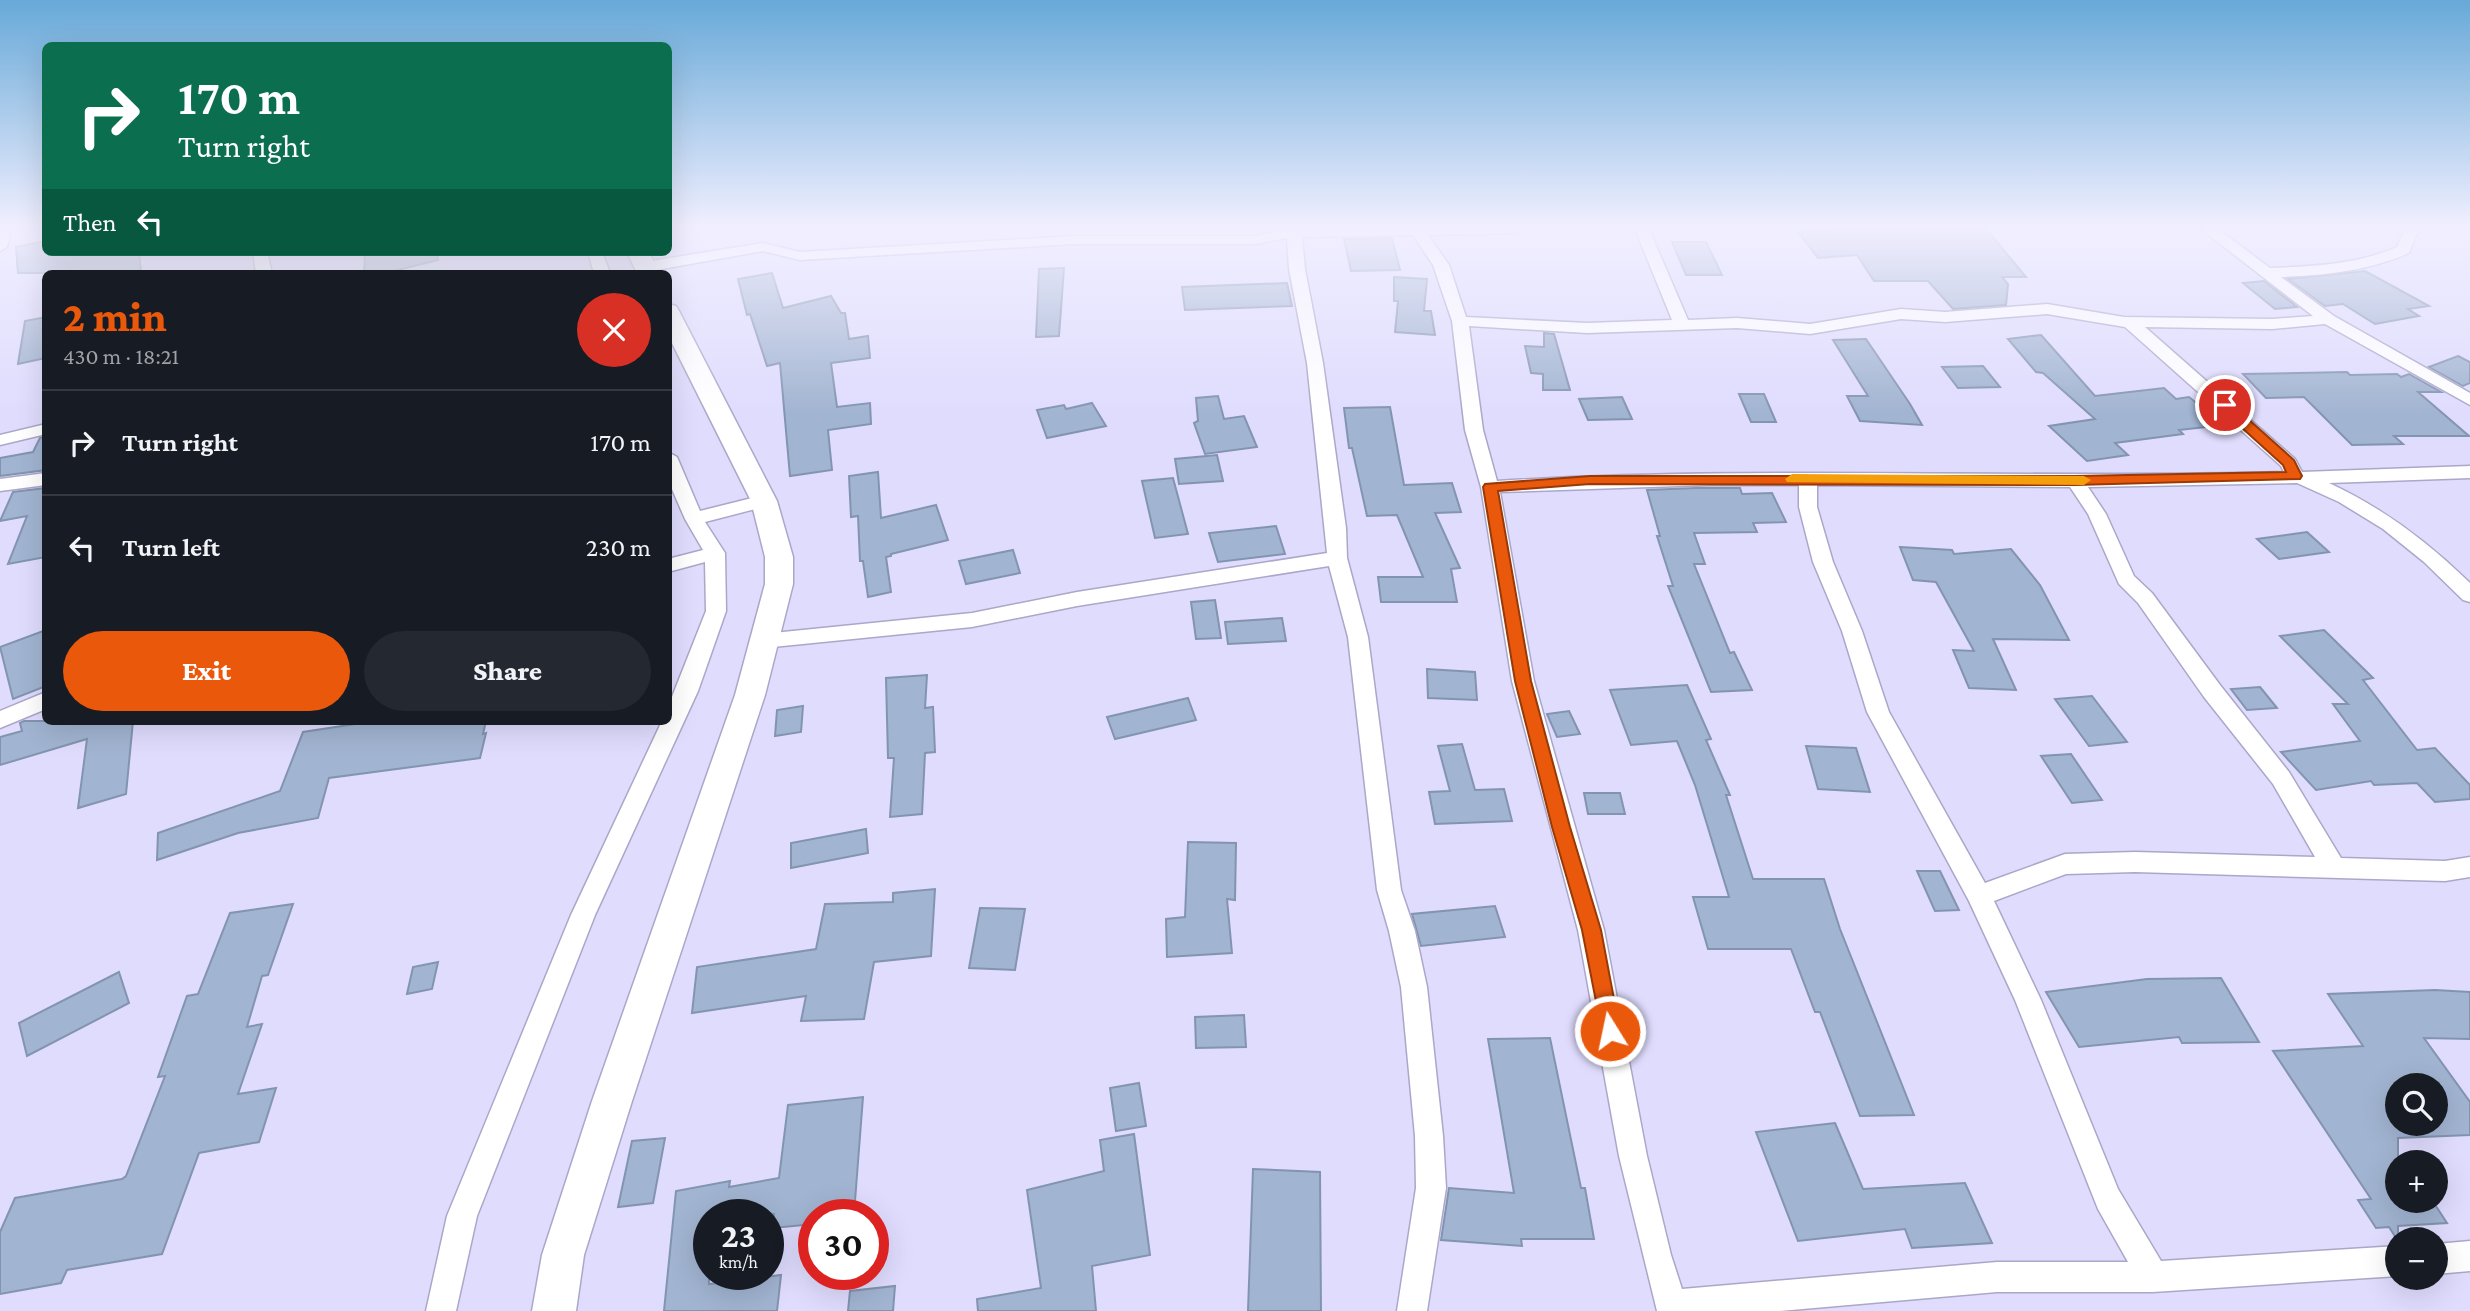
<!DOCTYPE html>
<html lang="en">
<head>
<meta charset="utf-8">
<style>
  :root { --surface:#171b24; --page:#242831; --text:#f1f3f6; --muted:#9ea1a6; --line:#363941; --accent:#ea580c }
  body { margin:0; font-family:"Crimson Pro",serif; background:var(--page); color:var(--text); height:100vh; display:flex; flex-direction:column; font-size:26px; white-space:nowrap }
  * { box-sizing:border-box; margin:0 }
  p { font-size:23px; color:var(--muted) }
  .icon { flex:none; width:38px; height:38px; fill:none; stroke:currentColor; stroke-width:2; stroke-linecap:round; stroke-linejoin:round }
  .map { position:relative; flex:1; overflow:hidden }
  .drawer { position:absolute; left:42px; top:270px; width:630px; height:455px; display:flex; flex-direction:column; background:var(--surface); border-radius:10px; box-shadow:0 7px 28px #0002 }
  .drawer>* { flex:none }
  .guide { position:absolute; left:42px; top:42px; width:630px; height:214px; border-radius:10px; box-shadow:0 7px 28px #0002; background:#0b6e4f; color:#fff; overflow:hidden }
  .tools { position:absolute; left:2385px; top:1073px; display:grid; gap:14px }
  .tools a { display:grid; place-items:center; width:63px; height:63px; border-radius:50%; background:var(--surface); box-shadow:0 7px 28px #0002; font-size:35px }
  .speed { position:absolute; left:693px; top:1199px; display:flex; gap:14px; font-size:35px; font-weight:700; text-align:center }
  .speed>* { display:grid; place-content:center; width:91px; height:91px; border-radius:50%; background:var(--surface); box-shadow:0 7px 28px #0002; line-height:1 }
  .speed small { font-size:18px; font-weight:400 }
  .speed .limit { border:10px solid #d22; background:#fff; color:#111 }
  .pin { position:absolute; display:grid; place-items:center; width:60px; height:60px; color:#fff; margin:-30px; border:4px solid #fff; border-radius:50%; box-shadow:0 2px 7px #0007 }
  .me { position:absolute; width:77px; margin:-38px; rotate:350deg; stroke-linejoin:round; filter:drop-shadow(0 0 5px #0008) }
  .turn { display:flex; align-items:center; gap:24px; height:147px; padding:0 21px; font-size:32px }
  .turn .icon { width:91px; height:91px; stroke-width:2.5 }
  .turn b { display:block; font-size:49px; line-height:60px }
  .then { display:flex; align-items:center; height:66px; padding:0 21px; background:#0003; gap:14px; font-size:26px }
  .round { display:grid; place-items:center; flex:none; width:74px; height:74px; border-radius:37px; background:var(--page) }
  .headline { display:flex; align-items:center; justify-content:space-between; height:119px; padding:0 21px }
  h1 { font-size:42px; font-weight:800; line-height:52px; color:var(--accent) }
  .primary-button { display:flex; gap:14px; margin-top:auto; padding:14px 21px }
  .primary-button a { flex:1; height:80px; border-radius:42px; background:var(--accent); color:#fff; font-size:28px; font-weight:800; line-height:80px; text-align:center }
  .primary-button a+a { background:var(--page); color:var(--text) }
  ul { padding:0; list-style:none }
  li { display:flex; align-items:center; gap:21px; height:105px; padding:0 21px; border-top:2px solid var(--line) }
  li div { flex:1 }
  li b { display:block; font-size:26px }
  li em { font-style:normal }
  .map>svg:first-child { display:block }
  .building { fill:#a1b4d1; stroke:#8394b1; stroke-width:2; fill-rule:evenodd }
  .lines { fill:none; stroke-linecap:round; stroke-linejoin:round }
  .street-casing { stroke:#aba7c8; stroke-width:3 }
  .secondary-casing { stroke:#aba7c8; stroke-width:3 }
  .street { fill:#fff; fill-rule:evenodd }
  .secondary { fill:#fff; fill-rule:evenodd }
  .route { fill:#ea580c; stroke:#983908; stroke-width:2 }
  .slow { fill:#f59e0b }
</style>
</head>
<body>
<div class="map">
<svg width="2470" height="1311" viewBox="0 0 2470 1311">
  <rect width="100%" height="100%" fill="#dfdcfe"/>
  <g class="building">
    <path d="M1851,229H1986L2026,277H2002L2008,284L2006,305L1953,309L1928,281H1874L1857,255L1818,258L1798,232Z"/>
    <path d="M1392,238L1400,270L1351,271L1344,239Z"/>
    <path d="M46,241V252H139L141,273H18L16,247Z"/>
    <path d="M1672,242H1706L1722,275H1686Z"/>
    <path d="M365,252H437L438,260L386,273H364Z"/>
    <path d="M1064,268L1059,336L1036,337L1039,269Z"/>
    <path d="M2365,271L2429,306L2408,309L2419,316L2375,324L2343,304L2325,306L2288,279Z"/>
    <path d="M772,273L783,308L831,296L841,313H845L849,339L868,336L870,358L831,363L837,407L870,403L871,424L828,430L832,470L790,476L780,363L767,366L750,314L747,315L738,279Z"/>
    <path d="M1394,277L1427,279L1424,311H1431L1435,335L1395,332L1398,301H1394Z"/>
    <path d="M2264,281L2297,307L2275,309L2243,283Z"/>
    <path d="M1287,283L1292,306L1185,310L1182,287Z"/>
    <path d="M46,317V358L18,364L25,321Z"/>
    <path d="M1544,333L1554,334L1570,390H1543V374L1531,373L1525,346L1544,347Z"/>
    <path d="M2041,335L2095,396L2164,388L2176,399L2189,397L2224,425L2179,430L2183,434L2115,443L2128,455L2087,461L2049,426L2095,419L2043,373L2036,372L2008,339Z"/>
    <path d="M1866,339L1910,404L1922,425L1860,421L1847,396H1868L1833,340Z"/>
    <path d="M2458,356L2470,362V383L2463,386L2429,367Z"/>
    <path d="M1983,366L2000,387L1958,388L1942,367Z"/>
    <path d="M2347,372L2350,375L2397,374L2401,377L2409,374L2441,392H2418L2469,436H2394L2403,444L2352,445L2304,397L2266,398L2243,374Z"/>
    <path d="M1739,394H1764L1776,422H1751Z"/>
    <path d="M1218,396L1224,419L1244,416L1257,447L1205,454L1194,423L1198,421L1196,398Z"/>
    <path d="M1622,397L1632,419L1588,420L1579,399Z"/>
    <path d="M1092,403L1106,426L1047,438L1037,410L1064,405L1066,409Z"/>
    <path d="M1390,407L1404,485L1452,483L1461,512L1435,513L1460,568L1451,569L1457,602H1381L1378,577H1423L1397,515L1367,516L1352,448H1349L1344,408Z"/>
    <path d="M46,437V470L0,476V458L33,452L40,438Z"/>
    <path d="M1217,455L1223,481L1179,484L1175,459Z"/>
    <path d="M878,472L881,518L936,505L948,540L891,554V556L886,557L891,592L868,597L863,561H860L858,516L851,517L849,476Z"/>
    <path d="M1173,478L1188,534L1155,538L1142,481Z"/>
    <path d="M46,488V557L8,564L27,516L0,521L13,492Z"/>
    <path d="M1696,488H1740L1742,494L1772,493L1786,522L1753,523L1757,532L1694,533L1705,564H1694L1730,653L1734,652L1752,690L1711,692L1668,586H1673L1657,536H1660L1647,490Z"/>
    <path d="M1276,526L1285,554L1218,562L1209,533Z"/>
    <path d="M2307,532L2329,552L2279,559L2257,539Z"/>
    <path d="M1900,547L1952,550L1954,554L2011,549L2040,585L2069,640L1993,639L2016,690L1969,688L1953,650L1974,651L1936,582L1913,580Z"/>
    <path d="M1013,550L1020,573L966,584L959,561Z"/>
    <path d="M1215,600L1221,638L1196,639L1191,602Z"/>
    <path d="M1282,618L1286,641L1228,644L1225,622Z"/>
    <path d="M46,630V686L13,699L0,647Z"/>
    <path d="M2324,630L2373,678L2363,680L2417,750L2435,748L2470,785V799L2435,802L2417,783L2374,785L2371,781L2316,790L2281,752L2360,741L2333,704H2348L2280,636Z"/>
    <path d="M1427,669L1475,672L1477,700L1428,698Z"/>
    <path d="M927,675L925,708L933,707L935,752L925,753L922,814L890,817L894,758H888L886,678Z"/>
    <path d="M1687,685L1711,739L1706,740L1730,795H1726L1753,879H1824L1840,929L1914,1115L1860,1116L1820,1012H1815L1791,949H1708L1693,897H1729L1695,785L1677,741L1631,745L1610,690Z"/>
    <path d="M2260,687L2277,708L2247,710L2231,689Z"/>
    <path d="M2092,696L2127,742L2089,746L2055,699Z"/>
    <path d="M1188,698L1196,720L1115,739L1107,717Z"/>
    <path d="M803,706L801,732L775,736L777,710Z"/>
    <path d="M1569,711L1580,734L1557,737L1547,714Z"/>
    <path d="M24,721H133L126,794L78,808L87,739L0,765V737L22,731L20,723Z"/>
    <path d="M375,721H486L483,734L486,733L480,758L329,778L318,818L238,833L157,860L158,833L280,791L303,732Z"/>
    <path d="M1462,744L1475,790L1504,789L1512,821L1435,824L1429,792L1450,791L1438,746Z"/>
    <path d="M1806,746L1856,748L1870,792L1818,789Z"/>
    <path d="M2071,754L2102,800L2072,803L2041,756Z"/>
    <path d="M1584,793H1620L1625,814H1588Z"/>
    <path d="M866,829L868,853L791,868V843Z"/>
    <path d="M1188,842L1236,843L1235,900L1227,899L1232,953L1167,957L1166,919L1185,917Z"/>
    <path d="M1917,871H1940L1959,910L1935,911Z"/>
    <path d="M935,889L931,956L874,962L864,1019L801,1021L806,996L692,1013L697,967L816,949L825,904L893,902V893Z"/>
    <path d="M293,904L268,975L262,976L247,1027L262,1024L238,1094L276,1088L259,1142L199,1153L162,1254L67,1270L61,1283L0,1294V1232L15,1198L122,1179L126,1176L165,1076L158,1077L187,996L198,994L230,913Z"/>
    <path d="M1495,906L1505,937L1421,946L1412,914Z"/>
    <path d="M980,908L1025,909L1015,970L969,968Z"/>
    <path d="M438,962L432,989L407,994L413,967Z"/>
    <path d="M119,972L129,1003L27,1056L19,1023Z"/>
    <path d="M2221,978L2259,1042L2182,1043L2179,1037L2079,1047L2046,992L2147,979Z"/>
    <path d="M2435,990L2470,992V1039L2424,1038L2470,1102V1135L2398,1138V1200H2432L2447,1223L2398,1226V1241L2389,1227L2376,1228L2358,1200L2371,1199L2273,1051L2363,1046L2328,994ZM2398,1085H2436V1124H2398Z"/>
    <path d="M1244,1015L1246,1047L1196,1048L1195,1017Z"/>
    <path d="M1550,1038L1581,1188H1585L1594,1239H1521L1522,1246L1441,1240L1449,1188L1514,1193L1488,1039Z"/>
    <path d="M1139,1083L1146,1126L1116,1131L1110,1088Z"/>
    <path d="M863,1097L854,1214H814V1224L773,1228L774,1214H709V1284L781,1275L777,1311H664L676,1191L730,1181L729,1187L779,1178L788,1105Z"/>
    <path d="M1835,1123L1863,1189L1965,1183L1992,1243L1912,1248L1905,1229L1798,1241L1756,1132Z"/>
    <path d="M1134,1134L1150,1255L1092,1266L1096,1311H978L977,1299L1041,1288L1027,1190L1104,1171L1100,1140Z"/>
    <path d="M665,1138L653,1203L618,1207L632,1141Z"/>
    <path d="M1253,1169L1320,1172L1321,1311H1248Z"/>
    <path d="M895,1286L893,1311H848L850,1291Z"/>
  </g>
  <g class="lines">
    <g class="street-casing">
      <g id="street">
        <path d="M0,229H11L7,247L0,251Z"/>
        <path d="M1287,229H1522L1515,233L1428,235L1449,265L1466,317L1587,323L1672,320L1635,229H1649L1688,320L1737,318L1810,324L1901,309L1945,312L2047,304L2124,317L2272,319L2313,316L2201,229H2218L2270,268C2314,266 2356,265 2397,247L2405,229H2423L2416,235L2409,253C2368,271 2326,275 2281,277L2334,316L2470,393V405L2325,324L2272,329L2145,327L2295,459L2302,472L2470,466V478L2329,483C2383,508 2428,542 2470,583V602L2463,600L2424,562L2383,529L2339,502L2297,483L2088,487L2106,514L2134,576L2152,593L2220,685L2289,772L2341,858L2445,861L2470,857V877L2445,881L2135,872L2066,874L1994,901L2041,1000L2118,1189L2161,1261L2398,1246V1276L2153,1292H1997L1780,1311H1657L1619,1156L1578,930L1512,681L1481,487L1465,430L1452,321L1433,265L1413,235L1302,237L1305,269L1323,363L1346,528L1347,558L1368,637L1401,890L1415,931L1427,987L1443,1136L1446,1188L1427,1311H1397L1416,1188L1415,1136L1401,987L1389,931L1377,890L1348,637L1329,566L1077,606L972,627L763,648L756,646L753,641L756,636L763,634L972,613L1077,592L1327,553L1307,363L1289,269L1287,238L1256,244H1074L800,260L763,251L645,272L637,267L645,262L763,243L800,252L1074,236H1256ZM2047,314L2125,327L2281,466L2284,472C2022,479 1759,465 1497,481L1483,430L1469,326L1587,333L1737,328L1810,334L1901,319L1945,322ZM1709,485H1799V507L1813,562L1842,631L1867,712L1969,901L2015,1000L2098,1209L2128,1262H1997L1682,1289L1671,1255L1647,1156L1604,930L1534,681L1500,492ZM1817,485L2070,487L2088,514L2119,584L2138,603L2204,697L2273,784L2315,857L2135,852L2065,854L1985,883L1889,712L1862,631L1833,562L1817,507Z"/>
        <path d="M253,252H267L272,273H256Z"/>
        <path d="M588,252H602L610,273H594Z"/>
        <path d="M46,424V434L0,445V435Z"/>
        <path d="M668,452L677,457L700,511L764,495L773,501L771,505L705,522L725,553L726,611L698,691L595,915L477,1216L456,1311H426L447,1216L571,915L662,721H668V707L706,611L705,562L668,572V559L703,550L685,519L668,480Z"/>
        <path d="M46,473V485L0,491V479Z"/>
        <path d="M46,692V709L0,728V711Z"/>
        <path d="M2470,1241V1271L2436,1274V1244Z"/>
      </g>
    </g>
    <g class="secondary-casing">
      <g id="secondary">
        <path d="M627,252H649L659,273H637Z"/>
        <path d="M668,304L676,306L679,311L777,501L793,557V584L765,695L632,1101L584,1255L576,1311H532L542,1255L592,1101L735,695L765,584V557L751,501L668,335Z"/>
      </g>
    </g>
    <use href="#street" class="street"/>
    <use href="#secondary" class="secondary"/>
  </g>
  <linearGradient id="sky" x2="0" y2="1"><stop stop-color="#67a9d8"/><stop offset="0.55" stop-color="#f1efff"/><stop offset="1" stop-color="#f1efff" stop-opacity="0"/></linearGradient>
  <rect width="2470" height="413" fill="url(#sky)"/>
  <path class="route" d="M2225,401L2229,402L2294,460L2302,476L2300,479L2075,485L1590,484L1498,491L1531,681L1570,827L1601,930L1620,1031L1617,1037L1610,1040L1603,1037L1582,930L1552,827L1515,681L1483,487L1485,484L1590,476H2075L2286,472L2283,465L2220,408V402Z"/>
  <path class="slow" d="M1792,474L2084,476L2091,480L2084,485L1787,482L1785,479Z"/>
</svg>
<div class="tools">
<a><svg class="icon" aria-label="search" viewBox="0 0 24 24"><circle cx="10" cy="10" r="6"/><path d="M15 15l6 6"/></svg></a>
<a>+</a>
<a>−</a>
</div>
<div class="speed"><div>23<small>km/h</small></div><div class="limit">30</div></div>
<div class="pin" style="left:2225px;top:405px;background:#d93025"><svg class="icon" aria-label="arrive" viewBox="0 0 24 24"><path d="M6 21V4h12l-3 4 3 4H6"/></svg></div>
<svg class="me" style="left:1610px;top:1031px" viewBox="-20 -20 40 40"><circle r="17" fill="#ea580c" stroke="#fff" stroke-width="3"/><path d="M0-11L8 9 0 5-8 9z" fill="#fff"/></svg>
<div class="guide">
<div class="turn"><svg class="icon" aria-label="right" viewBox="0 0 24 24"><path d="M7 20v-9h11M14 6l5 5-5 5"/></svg><div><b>170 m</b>Turn right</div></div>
<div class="then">Then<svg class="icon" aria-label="left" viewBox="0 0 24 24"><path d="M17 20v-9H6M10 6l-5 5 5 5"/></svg></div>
</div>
<section class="drawer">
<div class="headline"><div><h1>2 min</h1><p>430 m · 18:21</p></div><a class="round" style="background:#d93025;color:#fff"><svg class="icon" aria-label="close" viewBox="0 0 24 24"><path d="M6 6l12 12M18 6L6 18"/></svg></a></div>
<ul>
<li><svg class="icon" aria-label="right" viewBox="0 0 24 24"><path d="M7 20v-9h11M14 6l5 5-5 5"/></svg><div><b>Turn right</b></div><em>170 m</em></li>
<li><svg class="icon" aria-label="left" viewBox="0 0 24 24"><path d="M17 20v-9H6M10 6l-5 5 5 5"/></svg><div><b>Turn left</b></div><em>230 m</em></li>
</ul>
<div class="primary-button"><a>Exit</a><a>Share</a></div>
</section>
</div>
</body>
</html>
